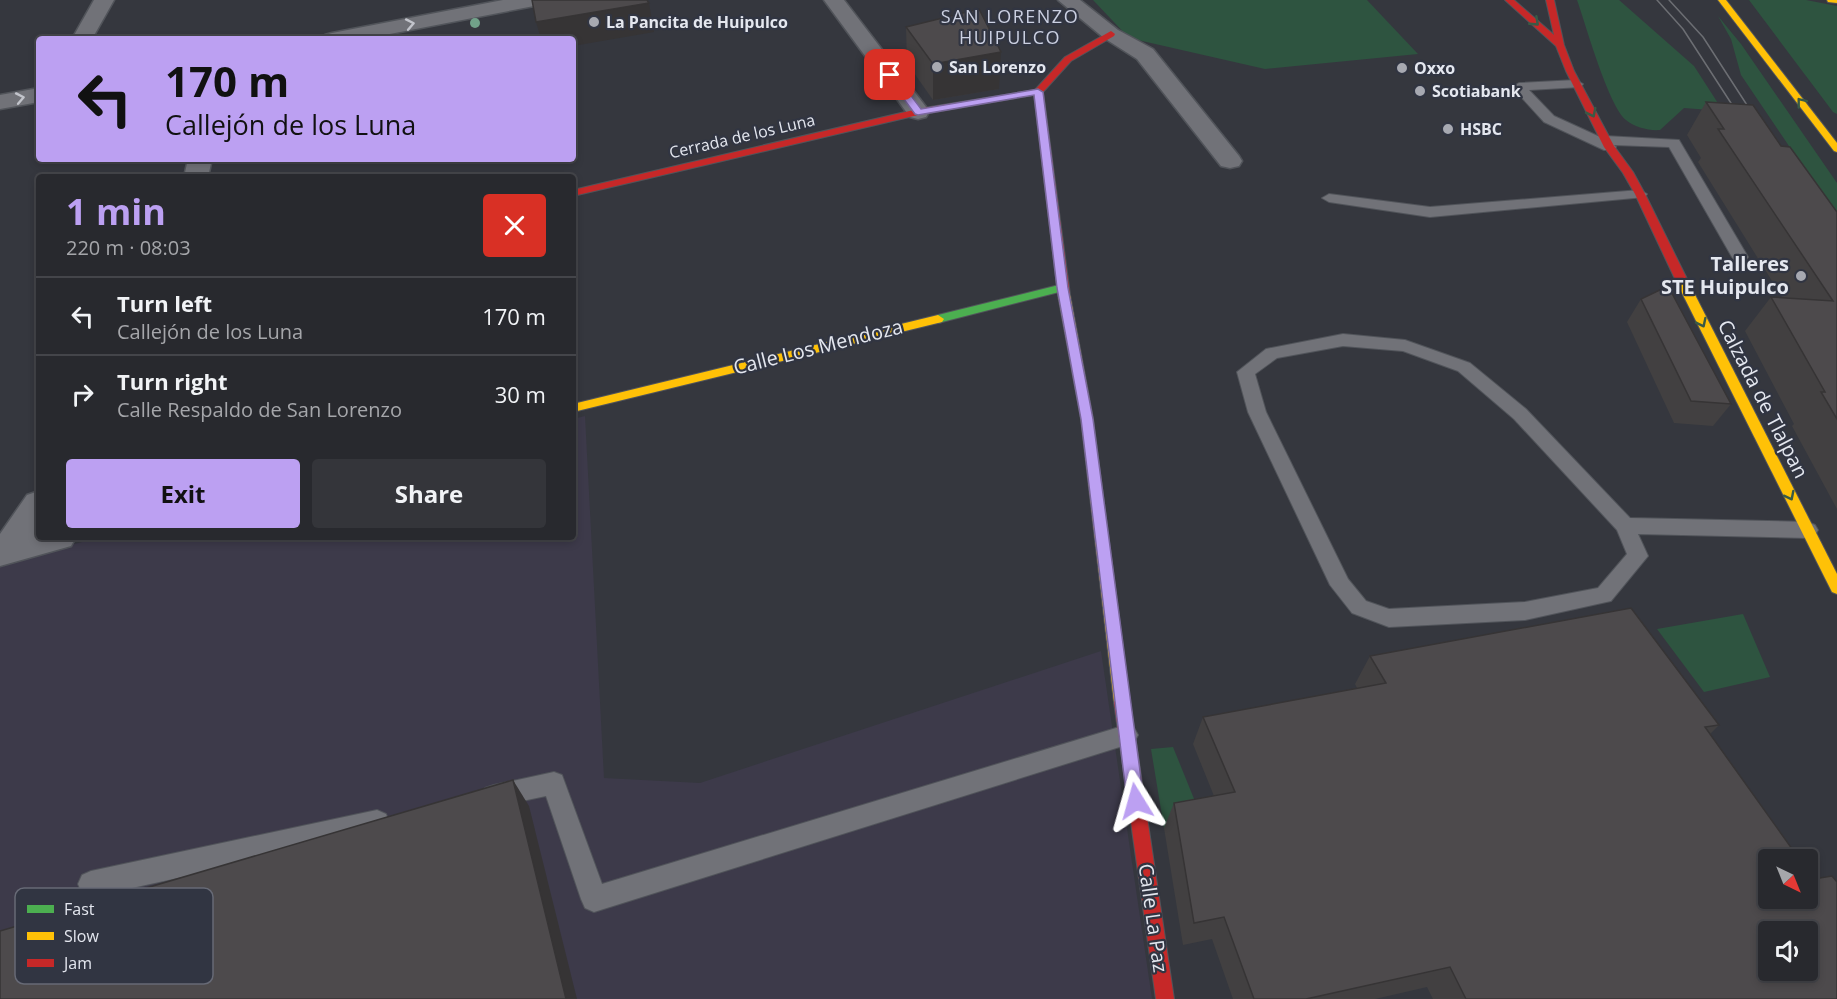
<!DOCTYPE html>
<html lang="en">
<head>
<meta charset="utf-8">
<style>
  :root { --surface:#28292e; --page:#34353a; --text:#f1f3f6; --muted:#a5a6aa; --line:#44454a; --accent:#bca0f2 }
  body { margin:0; font-family:"Open Sans",sans-serif; background:var(--page); color:var(--text); height:100vh; display:flex; flex-direction:column; font-size:22px; white-space:nowrap }
  * { box-sizing:border-box; margin:0 }
  p { font-size:20px; color:var(--muted) }
  .icon { flex:none; width:33px; height:33px; fill:none; stroke:currentColor; stroke-width:2; stroke-linecap:round; stroke-linejoin:round }
  .map { position:relative; flex:1; overflow:hidden }
  .details { position:absolute; left:36px; top:174px; width:540px; height:366px; display:flex; flex-direction:column; background:var(--surface); border-radius:6px; box-shadow:0 3px 9px #0003,0 0 0 2px var(--line) }
  .details>* { flex:none }
  .banner { position:absolute; left:36px; top:36px; width:540px; height:126px; border-radius:6px; box-shadow:0 3px 9px #0003,0 0 0 2px var(--line); background:#bca0f2; color:#111; overflow:hidden }
  .needle { width:39px; rotate:137deg }
  .controls { position:absolute; left:1758px; top:849px; display:grid; gap:12px }
  .controls a { display:grid; place-items:center; width:60px; height:60px; border-radius:6px; background:var(--surface); box-shadow:0 3px 9px #0003,0 0 0 2px var(--line); font-size:30px }
  .pin { position:absolute; display:grid; place-items:center; width:51px; height:51px; color:#fff; margin:-26px; border-radius:12px; box-shadow:0 3px 9px #0006 }
  .me { position:absolute; width:66px; margin:-33px; rotate:352deg; stroke-linejoin:round; filter:drop-shadow(0 0 4px #0008) }
  .turn { display:flex; align-items:center; gap:21px; height:126px; padding:0 30px; font-size:27px }
  .turn .icon { width:78px; height:78px; stroke-width:2.5 }
  .turn b { display:block; font-size:42px; line-height:51px }
  .round { display:grid; place-items:center; flex:none; width:63px; height:63px; border-radius:6px; background:var(--page) }
  .head { display:flex; align-items:center; justify-content:space-between; height:102px; padding:0 30px }
  h1 { font-size:36px; font-weight:700; line-height:45px; color:var(--accent) }
  .cta { display:flex; gap:12px; margin-top:auto; padding:12px 30px }
  .cta a { flex:1; height:69px; border-radius:6px; background:var(--accent); color:#111; font-size:24px; font-weight:700; line-height:69px; text-align:center }
  .cta a+a { background:var(--page); color:var(--text) }
  ul { padding:0; list-style:none }
  li { display:flex; align-items:center; gap:18px; height:78px; padding:0 30px; border-top:2px solid var(--line) }
  li div { flex:1 }
  li b { display:block; font-size:22px }
  li em { font-style:normal }
  .map>svg:first-child { display:block }
  .industrial { fill:#3d3a4a }
  .green { fill:#2e5440 }
  .lines { fill:none; stroke-linecap:round; stroke-linejoin:round }
  .lane-casing { stroke:#51545a; stroke-width:2 }
  .street-casing { stroke:#51545a; stroke-width:3 }
  .fast-casing { stroke:#51545a; stroke-width:2 }
  .slow-casing { stroke:#51545a; stroke-width:2 }
  .jam-casing { stroke:#51545a; stroke-width:2 }
  .lane { fill:#717278; fill-rule:evenodd }
  .street { fill:#717278; fill-rule:evenodd }
  .fast { fill:#4caf50; fill-rule:evenodd }
  .slow { fill:#ffc107; fill-rule:evenodd }
  .jam { fill:#c62828; fill-rule:evenodd }
  .tram { stroke:#6c6e73; stroke-width:1.5 }
  .tree { fill:#71a189 }
  .wall { fill:#424041 }
  .shaded-wall { fill:#363435 }
  .building { fill:#4d4a4c; stroke:#363435; stroke-width:1.5; fill-rule:evenodd }
  .oneway { stroke:#395a46 }
  .oneway2 { stroke:#c2c4cb }
  .route { fill:#bca0f2; stroke:#7a689d; stroke-width:1.5 }
  .poi-dot { fill:#a7a9b1; stroke:#313542; stroke-width:2 }
  .labels { text-anchor:middle; stroke-width:4.5; stroke-linejoin:round; paint-order:stroke }
  .far-poi-label { font-size:16px; font-weight:bold; fill:#e4e7ef; stroke:#313542; text-anchor:start }
  .far-street-label { font-size:16px; fill:#e4e7ef; stroke:#313542 }
  .far-quarter-label { font-size:18px; letter-spacing:1.5px; fill:#cbd0e1; stroke:#313542 }
  .poi-label { font-size:20px; font-weight:bold; fill:#e4e7ef; stroke:#313542; text-anchor:end }
  .street-label { font-size:20px; fill:#e4e7ef; stroke:#313542 }
  .key { fill:#313542; stroke:#676a76; stroke-width:1.5 }
  .key-label { font-size:16px; fill:#e4e7ef }
</style>
</head>
<body>
<div class="map">
<svg width="1837" height="999" viewBox="0 0 1837 999">
  <rect width="100%" height="100%" fill="#35373e"/>
  <path class="industrial" d="M585,416L604,778L700,783L1101,651L1152,999H0V563L102,537H573V419Z"/>
  <g class="green">
    <path d="M1093,0H1367L1418,54L1265,69L1129,38Z"/>
    <path d="M1577,0H1619L1694,66L1723,111L1684,108L1660,130C1649,131 1634,127 1626,120C1608,105 1586,25 1577,0Z"/>
    <path d="M1749,0H1806L1837,6V114L1833,112Z"/>
    <path d="M1718,16L1741,44L1837,183V217L1741,75L1731,39Z"/>
    <path d="M1743,614L1770,677L1704,692L1657,629Z"/>
    <path d="M1173,747L1203,821L1164,828L1151,749Z"/>
  </g>
  <g class="lines">
    <g class="lane-casing">
      <g id="lane">
        <path d="M1576,80L1583,84L1581,87L1529,90L1554,116L1600,137L1605,136L1679,140L1748,257L1746,260H1734L1732,257L1669,147L1614,145L1616,147L1614,150H1604L1544,122L1512,87L1519,83Z"/>
        <path d="M1640,190L1647,194L1645,197L1430,217L1329,202L1322,198L1329,194L1430,207Z"/>
        <path d="M1343,334L1405,340L1470,363L1526,409L1630,518L1808,522L1815,525L1818,530L1815,535L1808,538L1638,534L1648,556L1611,601L1525,620L1389,627L1352,613L1330,585L1248,412L1237,372L1266,349ZM1343,346L1403,351L1458,371L1514,419L1617,530L1627,554L1598,588L1525,602L1389,609L1366,601L1348,579L1266,412L1255,374L1277,358Z"/>
        <path d="M1126,725L1134,728L1138,735L1134,742L1126,745L594,912L585,908L581,899L546,796L494,807L485,804L482,796L485,788L494,785L554,772L562,775L602,884Z"/>
        <path d="M377,810L386,814L389,822L386,830L377,834L91,897L82,893L78,884L82,875L91,871Z"/>
      </g>
    </g>
    <g class="street-casing">
      <g id="street">
        <path d="M94,0H114L92,39H72Z"/>
        <path d="M503,0H544L541,4L534,6L364,39H322L325,35L332,33Z"/>
        <path d="M824,0H844L926,107L929,112L926,117L918,119L910,117Z"/>
        <path d="M1058,0H1080L1118,30L1153,49L1239,156L1242,161L1239,166L1230,168L1221,166L1137,59L1104,38Z"/>
        <path d="M39,88V102L0,109V95Z"/>
        <path d="M188,159H212L208,177H184Z"/>
        <path d="M39,491V537H76L71,546L0,566V534L27,495Z"/>
      </g>
    </g>
    <g class="fast-casing">
      <path id="fast" d="M1063,284L1069,288L1067,290L938,323L932,319L938,315Z"/>
    </g>
    <g class="slow-casing">
      <g id="slow">
        <path d="M1718,0H1726L1837,143V152L1834,151Z"/>
        <path d="M1827,0H1837V3L1828,2Z"/>
        <path d="M1682,278L1688,281L1837,574V594L1832,592L1676,281Z"/>
        <path d="M1064,291L1070,295L1093,419L1130,702L1128,707L1122,709L1116,707L1114,702L1081,419L1058,295Z"/>
        <path d="M938,315L944,319L942,322L573,412V404Z"/>
      </g>
    </g>
    <g class="jam-casing">
      <g id="jam">
        <path d="M1505,0H1514L1554,35L1546,0H1554L1564,45L1574,71L1614,146L1633,172L1645,194L1688,281L1686,283L1682,284L1676,281L1635,194L1623,173L1604,147L1566,71L1556,46Z"/>
        <path d="M1111,31L1115,34L1114,36L1071,61L1043,92L1070,295L1068,298H1060L1058,295L1034,95L918,115L573,196V190L918,109L1035,90L1065,57Z"/>
        <path d="M1122,695L1128,697L1130,702L1174,999H1156L1114,702L1116,697Z"/>
      </g>
    </g>
    <use href="#lane" class="lane"/>
    <use href="#street" class="street"/>
    <use href="#fast" class="fast"/>
    <use href="#slow" class="slow"/>
    <use href="#jam" class="jam"/>
    <g class="tram">
      <path d="M1657,0L1683,29L1740,117"/>
      <path d="M1669,0L1703,37L1756,119"/>
    </g>
  </g>
  <circle class="tree" cx="475" cy="23" r="5"/>
  <g class="wall">
    <path d="M906,27L999,89L933,100L907,63Z"/>
    <path d="M1706,102L1781,146L1837,212V509L1792,426L1794,424L1745,331L1771,297H1782L1698,162L1701,158L1687,135Z"/>
    <path d="M1641,299L1731,404L1713,426L1674,423L1627,322Z"/>
    <path d="M1370,656L1719,725L1710,734L1837,999H1433L1427,987L1375,999H1233L1212,939L1183,945L1164,828L1174,803L1214,796L1193,744L1203,717L1357,688L1355,684Z"/>
  </g>
  <g class="shaded-wall">
    <path d="M649,3L654,32L573,46V39H541L536,22Z"/>
    <path d="M1001,52L999,89L933,100V64Z"/>
    <path d="M513,780L529,806L577,999H566Z"/>
  </g>
  <g class="building">
    <path d="M532,0H647L649,3L536,22Z"/>
    <path d="M979,9L1001,52L933,64L906,27Z"/>
    <path d="M1706,102L1753,105L1781,146L1790,147L1837,212V419L1821,392H1825L1771,297L1833,301L1718,129H1724Z"/>
    <path d="M1668,286L1731,404L1691,401L1641,299Z"/>
    <path d="M1631,608L1719,725L1705,727L1800,860H1768V898H1808V870L1814,879L1832,876L1837,882V999H1466L1450,967L1306,999H1254L1224,917L1194,923L1174,803L1235,792L1203,717L1386,683L1370,656ZM1768,932H1808V970H1768Z"/>
    <path d="M513,780L566,999H0V931Z"/>
  </g>
  <defs><path id="oneway-chevron" d="M-2-3.5L2.5 0L-2 3.5" fill="none" stroke-width="1.6" stroke-linecap="round" stroke-linejoin="round" transform="scale(1.5)"/></defs>
  <g class="oneway">
    <use href="#oneway-chevron" transform="translate(1535 22) rotate(43)"/>
    <use href="#oneway-chevron" transform="translate(1801 102) rotate(-128)"/>
    <use href="#oneway-chevron" transform="translate(1592 113) rotate(63)"/>
    <use href="#oneway-chevron" transform="translate(1702 323) rotate(64)"/>
    <use href="#oneway-chevron" transform="translate(1790 496) rotate(63)"/>
  </g>
  <g class="oneway2">
    <use href="#oneway-chevron" transform="translate(410 24) rotate(-11)"/>
    <use href="#oneway-chevron" transform="translate(20 98) rotate(-11)"/>
  </g>
  <path class="route" d="M890,72L894,73L921,109L1038,89L1043,92L1068,288L1093,419L1144,801L1141,807L1136,809L1130,807L1127,801L1081,419L1057,288L1034,95L918,115L915,114L886,75Z"/>
  <g class="poi-dot">
    <circle cx="594" cy="22" r="6"/>
    <circle cx="937" cy="67" r="6"/>
    <circle cx="1402" cy="68" r="6"/>
    <circle cx="1420" cy="91" r="6"/>
    <circle cx="1448" cy="129" r="6"/>
    <circle cx="1801" cy="276" r="6"/>
  </g>
  <g class="labels">
    <g class="far-poi-label">
      <text x="606" y="28">La Pancita de Huipulco</text>
      <text x="949" y="73">San Lorenzo</text>
      <text x="1414" y="74">Oxxo</text>
      <text x="1432" y="97">Scotiabank</text>
      <text x="1460" y="135">HSBC</text>
    </g>
    <g class="far-street-label">
      <text transform="translate(742 136) rotate(-13)" y="6">Cerrada de los Luna</text>
    </g>
    <g class="far-quarter-label">
      <text x="1010" y="23">SAN LORENZO<tspan x="1010" dy="21">HUIPULCO</tspan></text>
    </g>
    <g class="poi-label">
      <text x="1789" y="271">Talleres<tspan x="1789" dy="23">STE Huipulco</tspan></text>
    </g>
    <g class="street-label">
      <text transform="translate(818 347) rotate(-14)" y="7">Calle Los Mendoza</text>
      <text transform="translate(1763 399) rotate(63)" y="7">Calzada de Tlalpan</text>
      <text transform="translate(1153 918) rotate(82)" y="7">Calle La Paz</text>
    </g>
  </g>
  <rect x="15" y="888" width="198" height="96" rx="9" class="key"/>
  <rect x="27" y="905" width="27" height="8" fill="#4caf50"/>
  <rect x="27" y="932" width="27" height="8" fill="#ffc107"/>
  <rect x="27" y="959" width="27" height="8" fill="#c62828"/>
  <g class="key-label">
    <text x="64" y="915">Fast</text>
    <text x="64" y="942">Slow</text>
    <text x="64" y="969">Jam</text>
  </g>
</svg>
<div class="controls">
<a><svg class="needle" viewBox="-14 -14 28 28"><path d="M0-13l5 13h-10z" fill="#e53935"/><path d="M0 13l5-13h-10z" fill="#a5a6aa"/></svg></a>
<a><svg class="icon" aria-label="sound" viewBox="0 0 24 24"><path d="M4 9h4l5-4v14l-5-4H4zM17 9q2 3 0 6"/></svg></a>
</div>
<div class="pin" style="left:890px;top:75px;background:#d93025"><svg class="icon" aria-label="arrive" viewBox="0 0 24 24"><path d="M6 21V4h12l-3 4 3 4H6"/></svg></div>
<svg class="me" style="left:1136px;top:801px" viewBox="-20 -20 40 40"><path d="M0-17L14 15 0 8-14 15z" fill="#bca0f2" stroke="#fff" stroke-width="4"/></svg>
<div class="banner">
<div class="turn"><svg class="icon" aria-label="left" viewBox="0 0 24 24"><path d="M17 20v-9H6M10 6l-5 5 5 5"/></svg><div><b>170 m</b>Callejón de los Luna</div></div>
</div>
<section class="details">
<div class="head"><div><h1>1 min</h1><p>220 m · 08:03</p></div><a class="round" style="background:#d93025;color:#fff"><svg class="icon" aria-label="close" viewBox="0 0 24 24"><path d="M6 6l12 12M18 6L6 18"/></svg></a></div>
<ul>
<li><svg class="icon" aria-label="left" viewBox="0 0 24 24"><path d="M17 20v-9H6M10 6l-5 5 5 5"/></svg><div><b>Turn left</b><p>Callejón de los Luna</p></div><em>170 m</em></li>
<li><svg class="icon" aria-label="right" viewBox="0 0 24 24"><path d="M7 20v-9h11M14 6l5 5-5 5"/></svg><div><b>Turn right</b><p>Calle Respaldo de San Lorenzo</p></div><em>30 m</em></li>
</ul>
<div class="cta"><a>Exit</a><a>Share</a></div>
</section>
</div>
</body>
</html>
